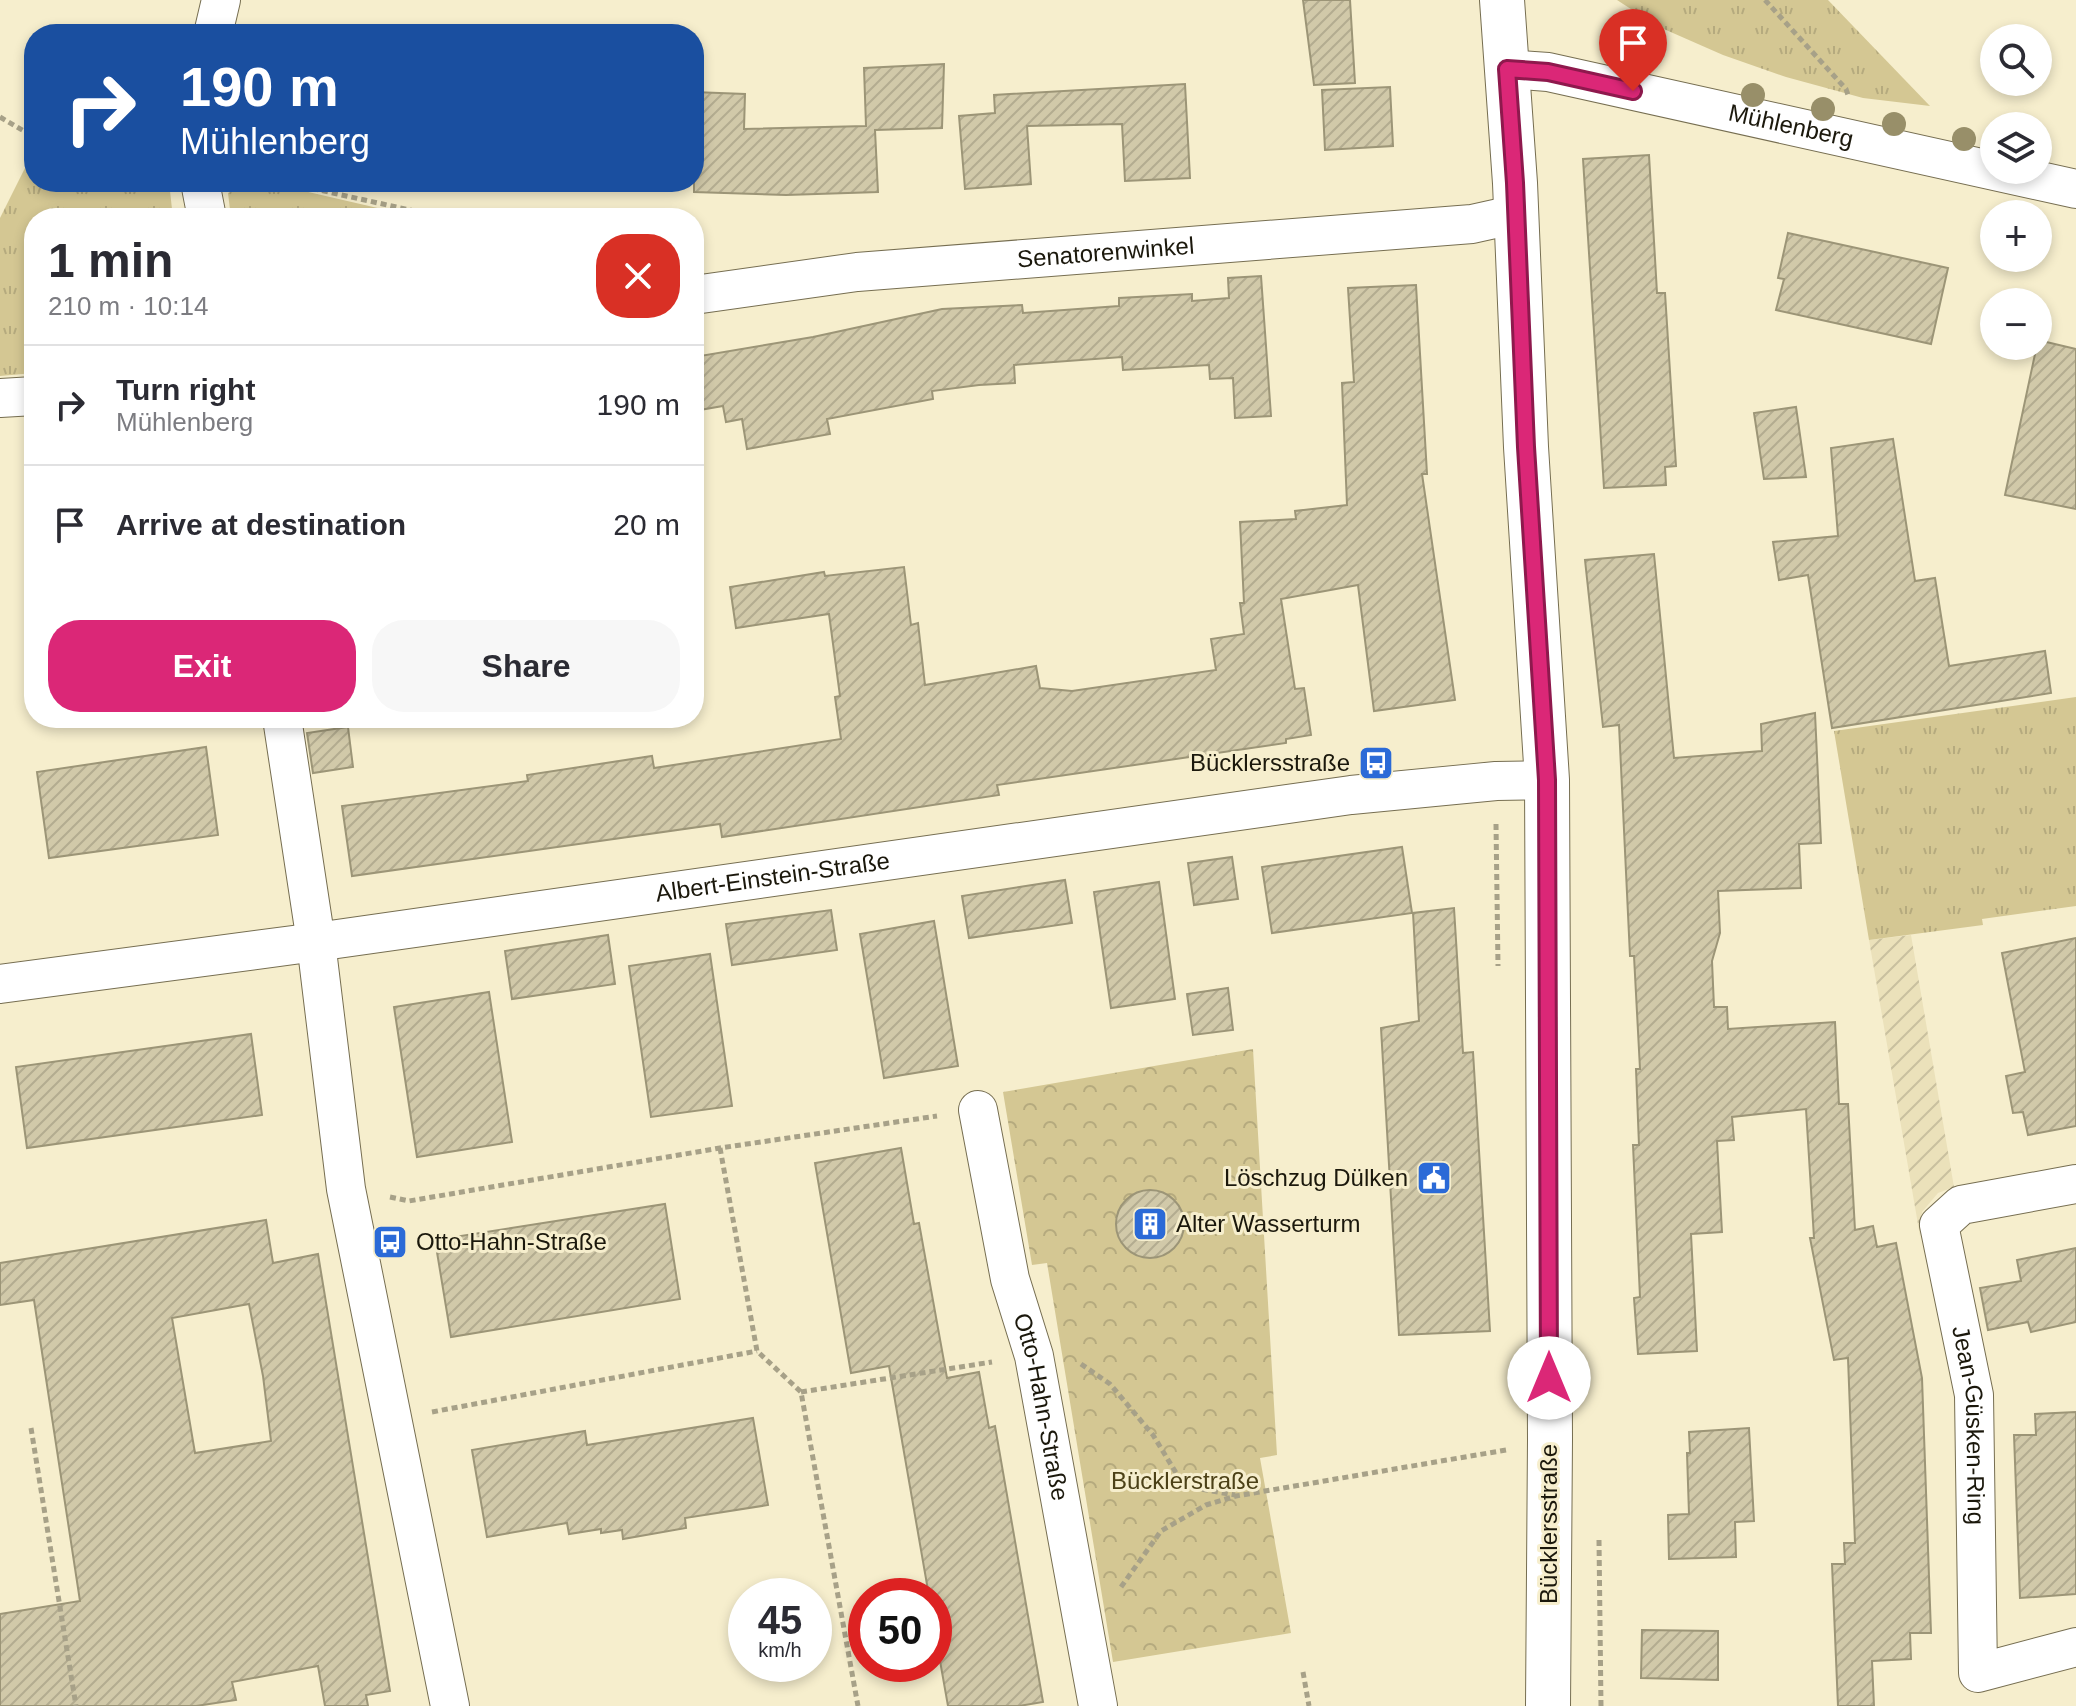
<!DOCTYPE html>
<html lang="en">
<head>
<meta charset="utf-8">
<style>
  :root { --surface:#fff; --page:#f7f7f7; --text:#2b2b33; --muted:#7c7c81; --line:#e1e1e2; --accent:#db2777 }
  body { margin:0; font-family:Helvetica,sans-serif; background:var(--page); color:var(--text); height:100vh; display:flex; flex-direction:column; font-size:30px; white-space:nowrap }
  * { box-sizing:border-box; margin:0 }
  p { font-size:26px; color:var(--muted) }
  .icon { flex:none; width:44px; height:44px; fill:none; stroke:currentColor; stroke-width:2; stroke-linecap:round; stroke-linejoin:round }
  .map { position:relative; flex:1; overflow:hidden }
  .drawer { position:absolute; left:24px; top:208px; width:680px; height:520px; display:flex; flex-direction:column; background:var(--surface); border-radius:32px; box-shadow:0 4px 12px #0003 }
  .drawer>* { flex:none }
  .top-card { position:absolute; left:24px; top:24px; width:680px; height:168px; border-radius:32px; box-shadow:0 4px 12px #0003; background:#1a4fa0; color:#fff; overflow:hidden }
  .controls { position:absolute; left:1980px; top:24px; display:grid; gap:16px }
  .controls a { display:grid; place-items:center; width:72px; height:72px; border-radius:50%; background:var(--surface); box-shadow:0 4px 12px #0003; font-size:40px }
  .speed { position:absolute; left:728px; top:1578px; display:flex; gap:16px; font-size:40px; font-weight:700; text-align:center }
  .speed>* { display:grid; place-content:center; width:104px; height:104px; border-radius:50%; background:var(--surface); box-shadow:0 4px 12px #0003; line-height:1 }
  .speed small { font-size:20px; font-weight:400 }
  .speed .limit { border:12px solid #d22; background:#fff; color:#111 }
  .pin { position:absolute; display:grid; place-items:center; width:68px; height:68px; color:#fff; margin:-82px -34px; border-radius:50% 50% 50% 0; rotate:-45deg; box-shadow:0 0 8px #0007 }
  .pin .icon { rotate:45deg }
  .me { position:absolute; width:88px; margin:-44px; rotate:0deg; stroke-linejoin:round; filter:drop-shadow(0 0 6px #0008) }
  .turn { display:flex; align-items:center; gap:28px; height:168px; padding:0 24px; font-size:36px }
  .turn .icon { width:104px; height:104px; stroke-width:2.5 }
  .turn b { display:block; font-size:56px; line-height:68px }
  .round { display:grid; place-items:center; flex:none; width:84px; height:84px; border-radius:32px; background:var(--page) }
  .headline { display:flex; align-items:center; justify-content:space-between; height:136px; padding:0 24px }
  h1 { font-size:48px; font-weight:700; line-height:60px }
  .primary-button { display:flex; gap:16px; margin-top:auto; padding:16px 24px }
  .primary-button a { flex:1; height:92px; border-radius:32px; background:var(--accent); color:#fff; font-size:32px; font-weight:700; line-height:92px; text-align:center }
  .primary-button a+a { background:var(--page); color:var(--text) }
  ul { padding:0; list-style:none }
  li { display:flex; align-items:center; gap:24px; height:120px; padding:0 24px; border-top:2px solid var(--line) }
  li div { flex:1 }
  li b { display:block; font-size:30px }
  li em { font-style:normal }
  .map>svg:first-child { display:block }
  .industrial { fill:url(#industrial-furrows) }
  .grass { fill:url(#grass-tufts) }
  .park { fill:url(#park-crowns) }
  .building { fill:url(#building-hatch); stroke:#9c9577; stroke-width:2; fill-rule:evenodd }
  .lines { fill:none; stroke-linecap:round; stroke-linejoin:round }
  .street-casing { stroke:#766e51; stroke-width:40 }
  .secondary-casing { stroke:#766e51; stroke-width:46 }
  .path { stroke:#a7a188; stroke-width:5; stroke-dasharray:6 4; stroke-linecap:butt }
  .street { stroke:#fff; stroke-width:38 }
  .secondary { stroke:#fff; stroke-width:44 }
  .tree { fill:#988f69 }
  .route-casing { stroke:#8e194d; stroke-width:20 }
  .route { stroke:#db2777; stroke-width:14 }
  .labels { text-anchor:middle; stroke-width:6; stroke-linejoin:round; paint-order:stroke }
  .street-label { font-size:24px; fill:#1b180c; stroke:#f6eecd }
  .poi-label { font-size:24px; fill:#1b180c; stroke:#f6eecd; text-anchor:end }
  .park-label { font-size:24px; fill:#4c4117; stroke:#f6eecd }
</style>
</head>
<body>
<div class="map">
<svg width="2076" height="1706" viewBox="0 0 2076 1706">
  <defs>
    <pattern id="industrial-furrows" width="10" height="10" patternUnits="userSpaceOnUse" patternTransform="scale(2)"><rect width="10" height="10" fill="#ebe1ba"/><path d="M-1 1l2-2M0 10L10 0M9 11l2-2" fill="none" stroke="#c9c09f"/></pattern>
    <pattern id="grass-tufts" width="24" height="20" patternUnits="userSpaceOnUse" patternTransform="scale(2)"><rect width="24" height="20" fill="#d4c793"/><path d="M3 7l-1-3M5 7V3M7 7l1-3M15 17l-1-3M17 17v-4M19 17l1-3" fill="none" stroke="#b5aa7e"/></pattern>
    <pattern id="park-crowns" width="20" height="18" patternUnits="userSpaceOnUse" patternTransform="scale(2)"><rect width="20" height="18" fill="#d4c793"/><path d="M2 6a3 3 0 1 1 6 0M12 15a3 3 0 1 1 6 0" fill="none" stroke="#b5aa7e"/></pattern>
    <pattern id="building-hatch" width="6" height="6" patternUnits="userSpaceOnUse" patternTransform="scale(2)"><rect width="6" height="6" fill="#d1c9a9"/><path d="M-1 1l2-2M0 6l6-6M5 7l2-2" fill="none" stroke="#b3ac90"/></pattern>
  </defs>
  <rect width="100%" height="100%" fill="#f6eecd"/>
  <path class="industrial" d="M1911,935L1954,1187L1938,1193L1922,1212L1920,1236L1869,940Z"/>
  <g class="grass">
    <path d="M1617,0H1828L1930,106L1863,98L1786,77L1723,55L1657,26Z"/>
    <path d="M34,150V182H169L173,218H34V373L0,376V218Z"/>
    <path d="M250,182H265L421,218H231L228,193Z"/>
    <path d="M2076,697V906L1982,919L1983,925L1869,940L1834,731Z"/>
  </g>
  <path class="park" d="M1253,1049L1277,1455L1260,1458L1291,1633L1113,1662L1047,1263L1032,1265L1003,1092Z"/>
  <g class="building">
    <path d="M1303,0H1350L1355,83L1314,85Z"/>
    <path d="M944,64L942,128L875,130L878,192L786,195L694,192V92L745,94L744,129L866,126L864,68Z"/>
    <path d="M1185,84L1190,178L1125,181L1122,124L1027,126L1031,184L965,189L959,116L995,113L994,95Z"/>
    <path d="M1390,87L1393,146L1325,150L1322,90Z"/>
    <path d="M1649,155L1657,293H1665L1676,466L1665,467L1666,485L1604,488L1583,159Z"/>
    <path d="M1788,233L1948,268L1931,344L1776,310L1784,279L1778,278Z"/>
    <path d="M1261,276L1271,416L1235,418L1233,378L1210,379L1209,365L1123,370L1122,357L1014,365L1015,383L979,385L932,391L933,399L827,419L830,434L747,449L742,419L726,422L723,406L694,411V357L813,337L942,309L1022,305L1023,313L1119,306V298L1192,294V301L1229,298L1228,278Z"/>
    <path d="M1416,285L1427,474H1422L1455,700L1374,711L1358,585L1281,599L1295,689L1304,688L1311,735L1286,739V743L997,785L999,795L722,837L720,824L352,876L342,806L528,781L527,775L652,756L654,768L841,739L835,697L840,696L829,614L736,628L730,587L824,572L825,576L904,567L911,625L918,623L925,685L1036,666L1040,688L1072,691L1216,670L1211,639L1244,634L1240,603H1244L1240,522L1296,519L1295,511L1347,505L1342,383L1354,382L1348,288Z"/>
    <path d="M2038,340L2076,349V509L2005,495Z"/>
    <path d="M1796,407L1806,477L1764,479L1754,413Z"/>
    <path d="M1893,439L1915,581L1935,578L1949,666L2045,651L2051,693L1832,728L1808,575L1779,580L1773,542L1838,536L1831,448Z"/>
    <path d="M1654,554L1674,758L1762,751L1761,724L1815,713L1821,843L1799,844L1801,888L1718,891L1720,933L1712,961L1714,1007H1727L1728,1029L1835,1022L1839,1104H1848L1855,1230L1873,1226L1877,1247L1896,1243L1922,1378L1931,1633H1910L1911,1659L1872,1661L1874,1706H1838L1832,1564H1845L1844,1543H1855L1848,1358L1834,1360L1810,1238H1814L1806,1109L1732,1117L1734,1140L1717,1141L1722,1232L1691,1234L1697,1351L1638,1354L1634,1298L1640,1297L1633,1145H1639L1636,1069H1640L1634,956H1630L1619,725L1603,727L1585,560Z"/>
    <path d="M348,727L353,767L313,773L307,733Z"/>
    <path d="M206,747L218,835L49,858L37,772Z"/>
    <path d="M1402,847L1412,913L1272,933L1262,867Z"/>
    <path d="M1232,857L1238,899L1194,905L1188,863Z"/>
    <path d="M1065,880L1072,923L969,938L962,896Z"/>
    <path d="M1159,882L1175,999L1111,1008L1094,892Z"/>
    <path d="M1454,908L1463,1053L1473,1052L1490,1331L1399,1335L1381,1028L1419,1021L1413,913Z"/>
    <path d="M831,910L837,950L732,965L726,924Z"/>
    <path d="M934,921L958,1066L884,1078L860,934Z"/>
    <path d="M608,935L615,984L512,999L505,951Z"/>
    <path d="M2076,938V1126L2028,1135L2023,1112L2013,1113L2006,1076L2025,1072L2002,953Z"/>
    <path d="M710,954L732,1106L651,1117L629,966Z"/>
    <path d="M1228,988L1233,1030L1193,1035L1187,994Z"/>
    <path d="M489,992L512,1142L417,1157L394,1007Z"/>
    <path d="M251,1034L262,1115L27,1148L16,1067Z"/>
    <path d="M901,1148L914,1224L919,1223L947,1378L979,1372L989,1428L995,1426L1043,1702L1019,1706H948L934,1627V1596H929L889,1366L851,1373L815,1163Z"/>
    <circle cx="1150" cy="1224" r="34"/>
    <path d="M665,1204L680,1299L451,1337L435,1240Z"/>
    <path d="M266,1220L273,1263L318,1254L390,1691L366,1695L368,1706H325L318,1666L232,1682L236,1700L196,1706H0V1614L80,1601L34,1300L0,1305V1263ZM249,1304L263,1376L271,1441L195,1453L172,1318Z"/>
    <path d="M2076,1248V1322L2031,1332L2028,1322L1988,1330L1980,1288L2021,1281L2017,1260Z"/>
    <path d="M2076,1412V1594L2020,1598L2014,1435H2036L2035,1414Z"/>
    <path d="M753,1418L768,1505L685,1518L686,1528L623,1539L622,1530L601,1533V1529L569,1534L567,1523L487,1537L472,1450L585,1431L587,1445Z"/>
    <path d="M1749,1428L1754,1521L1735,1522L1736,1557L1669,1559L1668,1515L1689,1514L1687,1453H1690L1689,1432Z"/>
    <path d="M1642,1630L1718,1631V1680L1641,1678Z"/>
  </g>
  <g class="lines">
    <g class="street-casing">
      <g id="street">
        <path d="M213,34L221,0"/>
        <path id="s1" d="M1507,69L1548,72L2076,189"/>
        <path d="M200,182L207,218"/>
        <path id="s2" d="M694,295L857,272L1472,224L1517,214"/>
        <path d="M0,398L34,396"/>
        <path d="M282,718L316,942L346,1189L450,1706"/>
        <path id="s3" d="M0,984L316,942L1351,795L1496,781L1547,780"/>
        <path id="s4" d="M978,1110L1010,1279L1034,1356L1098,1706"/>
        <path id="s5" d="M2076,1184L1961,1205L1939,1225L1974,1395L1978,1673L2076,1647"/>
      </g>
    </g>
    <g class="secondary-casing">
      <path id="secondary" d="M1502,0L1515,183L1526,447L1547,780L1550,1439L1548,1706"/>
    </g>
    <g class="path">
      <path d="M1765,0L1846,89L1848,95"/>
      <path d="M0,117L34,137"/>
      <path d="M283,182L446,218"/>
      <path d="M1496,824L1498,966"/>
      <path d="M720,1148L757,1351L801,1392L858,1706"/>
      <path d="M390,1197L409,1201L720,1148L937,1116"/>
      <path d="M1081,1364L1110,1384L1153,1435L1184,1486L1235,1495"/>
      <path d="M801,1392L992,1362"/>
      <path d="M432,1412L757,1351"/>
      <path d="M31,1428L76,1706"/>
      <path d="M1599,1540L1601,1706"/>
      <path d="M1121,1587L1161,1531L1206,1505L1236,1496L1506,1450"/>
      <path d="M1303,1672L1309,1706"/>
    </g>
    <use href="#street" class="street"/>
    <use href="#secondary" class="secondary"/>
  </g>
  <g class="tree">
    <circle cx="1753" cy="95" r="12"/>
    <circle cx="1823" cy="109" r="12"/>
    <circle cx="1894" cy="124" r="12"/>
    <circle cx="1964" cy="139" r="12"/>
  </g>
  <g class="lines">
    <g class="route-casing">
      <path id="route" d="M1549,1378L1547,780L1526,447L1515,183L1507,69L1548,72L1633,91"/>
    </g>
    <use href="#route" class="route"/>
  </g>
  <defs>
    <g id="bus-square" transform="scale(1.8)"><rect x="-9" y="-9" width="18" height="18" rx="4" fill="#2b6ad7" stroke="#f6eecd"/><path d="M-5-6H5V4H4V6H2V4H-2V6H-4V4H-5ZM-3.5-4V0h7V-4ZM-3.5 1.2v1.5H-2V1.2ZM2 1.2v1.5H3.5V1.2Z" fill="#fff"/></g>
    <g id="civic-square" transform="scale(1.8)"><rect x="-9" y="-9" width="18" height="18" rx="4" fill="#2b6ad7" stroke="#f6eecd"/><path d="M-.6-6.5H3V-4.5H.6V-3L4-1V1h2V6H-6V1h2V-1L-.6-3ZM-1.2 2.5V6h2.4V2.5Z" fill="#fff"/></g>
    <g id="building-square" transform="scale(1.8)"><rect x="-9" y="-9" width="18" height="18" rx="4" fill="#2b6ad7" stroke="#f6eecd"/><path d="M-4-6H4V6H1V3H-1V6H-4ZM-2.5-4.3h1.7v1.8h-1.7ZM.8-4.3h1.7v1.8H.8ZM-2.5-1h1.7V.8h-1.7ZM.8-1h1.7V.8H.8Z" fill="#fff"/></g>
  </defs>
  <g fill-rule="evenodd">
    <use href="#bus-square" x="1376" y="763"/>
    <use href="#civic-square" x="1434" y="1178"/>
    <use href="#building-square" x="1150" y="1224"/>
    <use href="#bus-square" x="390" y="1242"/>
  </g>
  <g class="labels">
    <g class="street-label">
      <text dy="8" stroke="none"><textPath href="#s1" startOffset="290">Mühlenberg</textPath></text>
      <text dy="8" stroke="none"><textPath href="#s2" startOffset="414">Senatorenwinkel</textPath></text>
      <text dy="8" stroke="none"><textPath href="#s3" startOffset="780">Albert-Einstein-Straße</textPath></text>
      <text dy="8" stroke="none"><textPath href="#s4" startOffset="304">Otto-Hahn-Straße</textPath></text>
      <text dy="8" stroke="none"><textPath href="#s5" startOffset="350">Jean-Güsken-Ring</textPath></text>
      <text transform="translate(1549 1524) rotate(-90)" y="8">Bücklersstraße</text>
    </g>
    <g class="poi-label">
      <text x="1350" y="771">Bücklersstraße</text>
      <text x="1408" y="1186">Löschzug Dülken</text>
      <text x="1176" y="1232" text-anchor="start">Alter Wasserturm</text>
      <text x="416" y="1250" text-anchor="start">Otto-Hahn-Straße</text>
    </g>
    <g class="park-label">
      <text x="1185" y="1489">Bücklerstraße</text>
    </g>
  </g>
</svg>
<div class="controls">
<a><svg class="icon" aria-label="search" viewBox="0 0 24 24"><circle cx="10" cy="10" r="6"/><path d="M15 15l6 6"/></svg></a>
<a><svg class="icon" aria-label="layers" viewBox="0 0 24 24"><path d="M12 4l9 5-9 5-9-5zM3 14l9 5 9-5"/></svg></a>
<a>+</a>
<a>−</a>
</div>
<div class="speed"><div>45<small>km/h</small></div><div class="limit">50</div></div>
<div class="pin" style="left:1633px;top:91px;background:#d93025"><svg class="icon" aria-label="arrive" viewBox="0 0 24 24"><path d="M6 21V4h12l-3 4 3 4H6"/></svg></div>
<svg class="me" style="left:1549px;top:1378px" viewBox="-20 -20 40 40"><circle r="19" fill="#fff"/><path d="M0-13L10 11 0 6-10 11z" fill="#db2777"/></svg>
<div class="top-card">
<div class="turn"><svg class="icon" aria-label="right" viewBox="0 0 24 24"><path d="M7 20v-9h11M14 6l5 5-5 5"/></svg><div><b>190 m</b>Mühlenberg</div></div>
</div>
<section class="drawer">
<div class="headline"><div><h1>1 min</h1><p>210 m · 10:14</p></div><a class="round" style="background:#d93025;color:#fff"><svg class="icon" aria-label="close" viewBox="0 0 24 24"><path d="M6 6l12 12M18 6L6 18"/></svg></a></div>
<ul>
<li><svg class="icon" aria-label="right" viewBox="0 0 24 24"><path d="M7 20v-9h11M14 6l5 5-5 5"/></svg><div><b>Turn right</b><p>Mühlenberg</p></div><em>190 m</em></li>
<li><svg class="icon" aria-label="arrive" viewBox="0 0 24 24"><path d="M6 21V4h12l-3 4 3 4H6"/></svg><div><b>Arrive at destination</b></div><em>20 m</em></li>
</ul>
<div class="primary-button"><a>Exit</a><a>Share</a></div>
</section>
</div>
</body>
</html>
